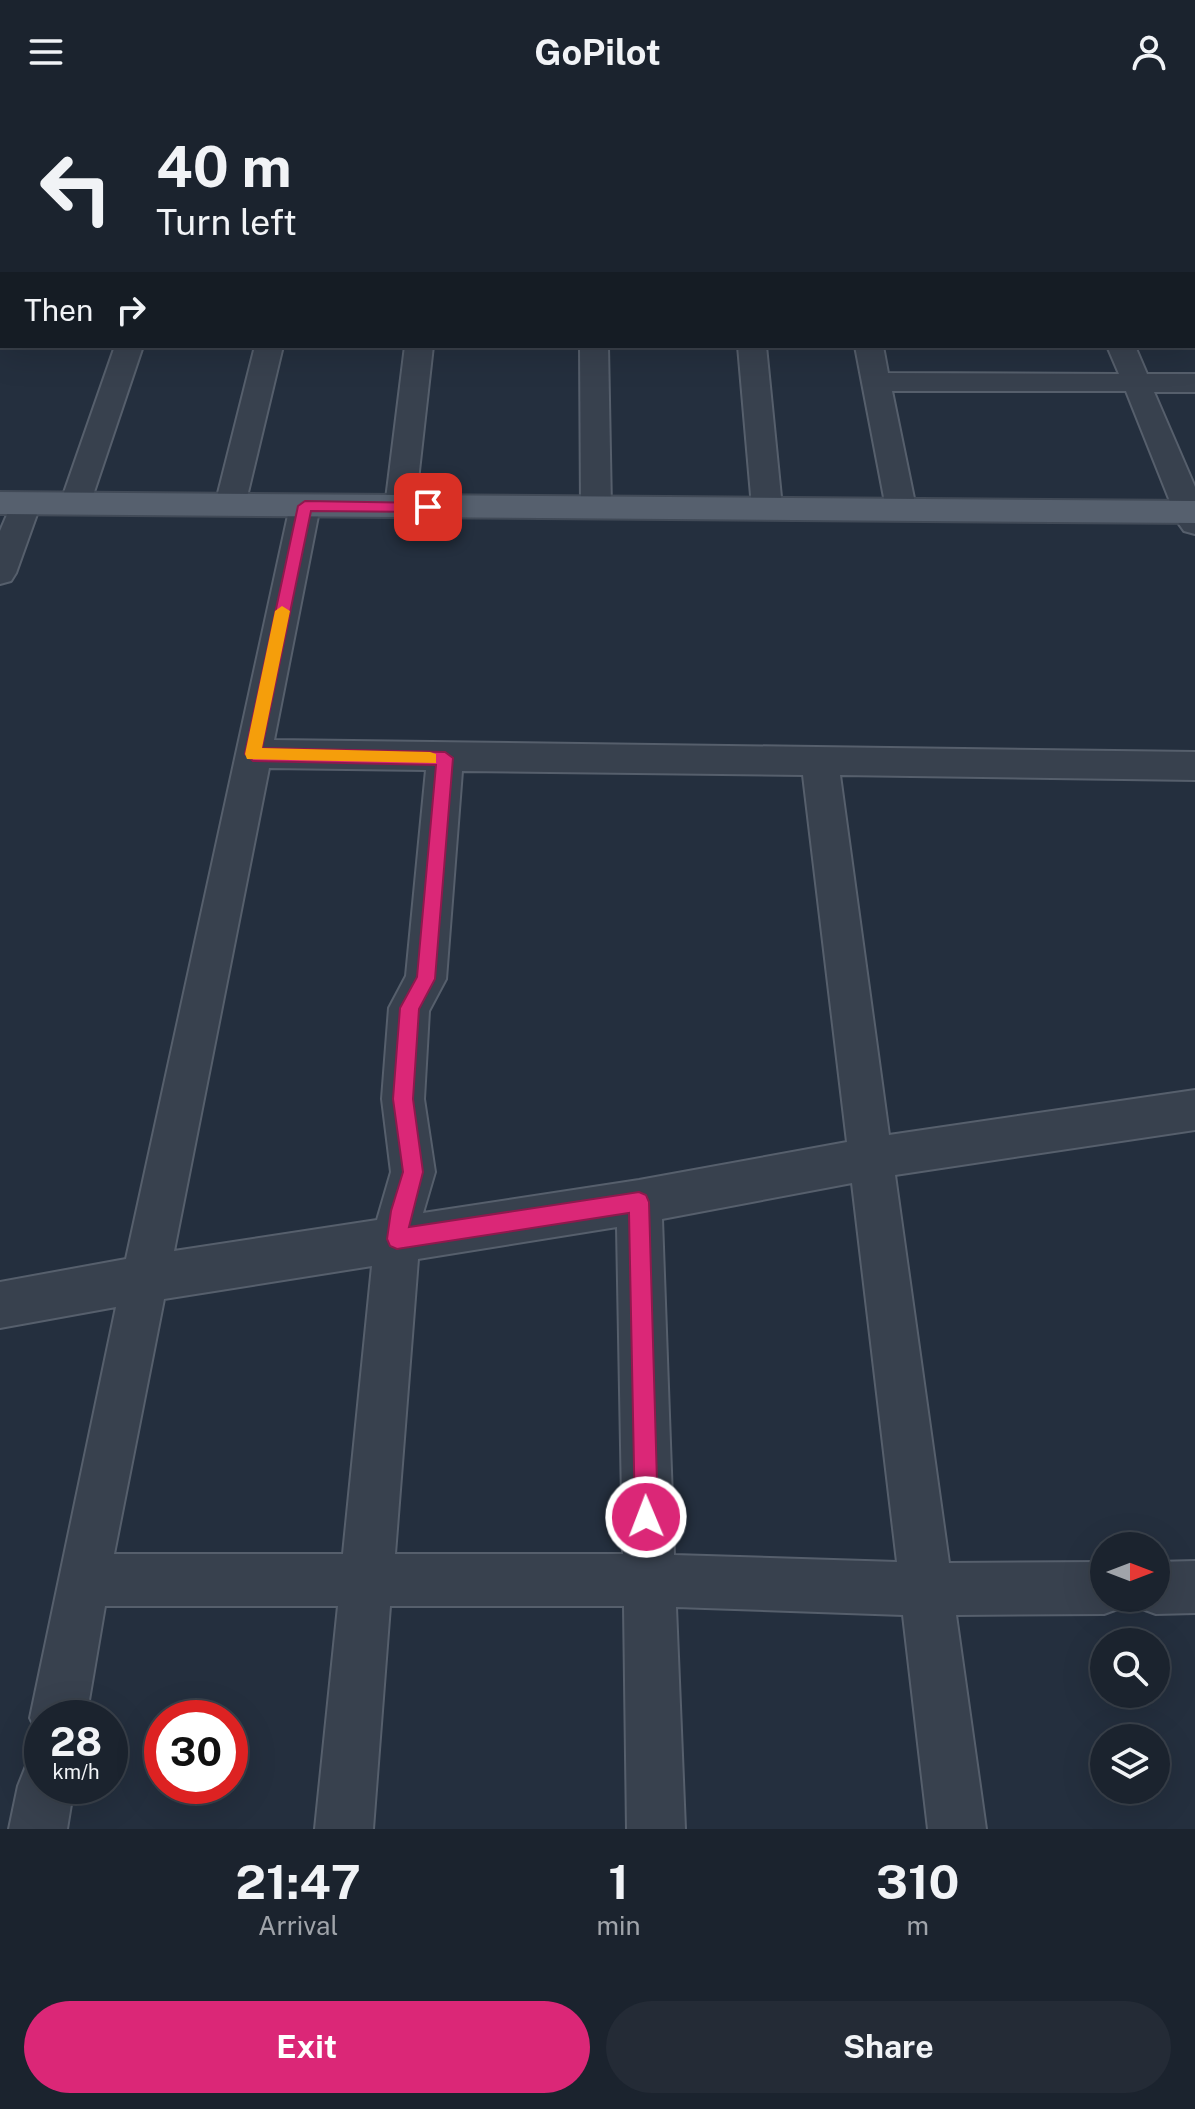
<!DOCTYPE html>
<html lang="en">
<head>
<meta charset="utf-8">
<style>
  :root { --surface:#1b232e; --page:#242b36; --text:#f1f3f6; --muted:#a0a4aa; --line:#39404a; --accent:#db2777 }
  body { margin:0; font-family:"Public Sans",sans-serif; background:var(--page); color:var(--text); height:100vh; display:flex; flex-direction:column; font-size:30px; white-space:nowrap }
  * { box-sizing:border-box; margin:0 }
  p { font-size:26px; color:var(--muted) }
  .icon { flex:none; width:44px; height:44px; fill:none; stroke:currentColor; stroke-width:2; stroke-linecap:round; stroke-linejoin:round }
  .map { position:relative; height:1725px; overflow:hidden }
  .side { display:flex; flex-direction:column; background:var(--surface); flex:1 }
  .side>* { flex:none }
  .guide { position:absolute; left:0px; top:0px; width:1196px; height:244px; box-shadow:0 8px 32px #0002,0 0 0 2px var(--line); background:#1b232e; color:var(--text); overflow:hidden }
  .needle { width:52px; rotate:90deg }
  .controls { position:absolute; left:1090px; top:1428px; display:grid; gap:16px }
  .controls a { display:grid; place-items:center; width:80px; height:80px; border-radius:50%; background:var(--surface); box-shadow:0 8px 32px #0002,0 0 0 2px var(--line); font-size:40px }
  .speed { position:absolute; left:24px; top:1596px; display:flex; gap:16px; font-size:40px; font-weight:700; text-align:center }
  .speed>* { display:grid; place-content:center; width:104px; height:104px; border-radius:50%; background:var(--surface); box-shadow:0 8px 32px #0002,0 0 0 2px var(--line); line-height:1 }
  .speed small { font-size:20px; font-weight:400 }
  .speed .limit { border:12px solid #d22; background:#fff; color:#111 }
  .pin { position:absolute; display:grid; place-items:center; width:68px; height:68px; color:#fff; margin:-34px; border-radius:16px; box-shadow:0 4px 12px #0006 }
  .me { position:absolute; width:88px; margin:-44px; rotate:359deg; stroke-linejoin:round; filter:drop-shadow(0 0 6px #0008) }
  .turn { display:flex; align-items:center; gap:28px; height:168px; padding:0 24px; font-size:36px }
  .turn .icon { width:104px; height:104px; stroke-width:2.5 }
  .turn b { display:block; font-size:56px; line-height:68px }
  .then { display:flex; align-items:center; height:76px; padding:0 24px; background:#0003; gap:16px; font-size:30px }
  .eta { display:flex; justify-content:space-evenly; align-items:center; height:136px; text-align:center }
  .eta b { font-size:48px; font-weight:700; line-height:56px }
  .primary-button { display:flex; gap:16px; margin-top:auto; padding:16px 24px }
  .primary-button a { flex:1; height:92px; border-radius:48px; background:var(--accent); color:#fff; font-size:32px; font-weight:700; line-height:92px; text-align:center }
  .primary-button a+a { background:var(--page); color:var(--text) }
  header { display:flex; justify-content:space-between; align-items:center; height:104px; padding:0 24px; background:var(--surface); font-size:36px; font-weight:700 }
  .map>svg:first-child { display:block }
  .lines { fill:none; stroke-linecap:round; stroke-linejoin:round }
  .minor-casing { stroke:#565f6c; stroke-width:4 }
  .major-casing { stroke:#414a57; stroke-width:4 }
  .minor { fill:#38414e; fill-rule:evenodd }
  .major { fill:#56606e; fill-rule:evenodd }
  .route { fill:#db2777; stroke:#8e194d; stroke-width:2 }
  .slow { fill:#f59e0b }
</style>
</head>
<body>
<header><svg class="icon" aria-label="menu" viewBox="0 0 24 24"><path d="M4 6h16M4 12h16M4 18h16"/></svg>GoPilot<svg class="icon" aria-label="person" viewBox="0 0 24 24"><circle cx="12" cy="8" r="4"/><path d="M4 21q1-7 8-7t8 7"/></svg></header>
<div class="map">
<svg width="1195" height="1725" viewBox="0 0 1195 1725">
  <rect width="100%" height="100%" fill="#242f3e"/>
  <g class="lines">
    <g class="minor-casing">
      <g id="minor">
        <rect x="201" y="0" width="22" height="2"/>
        <rect x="440" y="0" width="22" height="2"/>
        <rect x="584" y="0" width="22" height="2"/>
        <rect x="717" y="0" width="22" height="2"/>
        <path d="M811,0H833L834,2H812Z"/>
        <path d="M1011,0H1033L1034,2H1012Z"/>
        <path d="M1138,0H1160L1161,2H1139Z"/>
        <rect x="0" y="47" width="2" height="14"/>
        <rect x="1194" y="51" width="1" height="14"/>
        <rect x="1194" y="116" width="1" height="16"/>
        <rect x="1194" y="190" width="1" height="16"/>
        <path d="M0,199H2L0,219Z"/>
        <path d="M115,242H143L90,400L86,407L75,410L64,407L60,400Z"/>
        <path d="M255,242H283L245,401L241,408L230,411L219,408L215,401Z"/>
        <path d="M405,242H433L415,403L411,410L400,413L389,410L385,403Z"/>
        <path d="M580,242H608L611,404L607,411L596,414L585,411L581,404Z"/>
        <path d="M738,242H766L782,403L778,410L767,413L756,410L752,403Z"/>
        <path d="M855,242H883L888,269L1119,270L1107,242H1135L1147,270H1195V288H1154L1195,383V430L1184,427L1179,420L1126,287H892L916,404L912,411L901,414L890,411L886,404Z"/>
        <path d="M26,389L37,392L41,399L16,469L11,477L0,480V427L15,392Z"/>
        <path d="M305,392L316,395L320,402L274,636L1195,648V676L840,671L889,1031L1195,986V1026L895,1071L949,1459L1104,1458V1494H1126L1123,1503L1104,1510L956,1511L986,1725H928L903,1511L676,1503L685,1725H627L624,1502H390L373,1725H315L338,1502H105L86,1614H42V1635L39,1633L30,1614L116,1203L0,1224V1178L126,1155L290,402L294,395ZM269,664L426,666L406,872L389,904L382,995L391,1068L377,1116L174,1147ZM462,667L803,671L847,1038L639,1076L423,1109L435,1068L424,995L429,907L446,875ZM852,1079L897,1458L674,1451L662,1115ZM617,1123L623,1450H395L418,1155ZM372,1162L343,1450H114L164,1195Z"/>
        <path d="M1195,1457V1509L1156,1510L1137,1503L1134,1494H1156V1458Z"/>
        <path d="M42,1655V1682H74L67,1725H9L18,1682L26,1662Z"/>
      </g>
    </g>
    <g class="major-casing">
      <path id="major" d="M0,388L1195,397V419L0,410Z"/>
    </g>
    <use href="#minor" class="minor"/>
    <use href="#major" class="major"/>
  </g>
  <path class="route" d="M305,397L428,399L435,403L428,408L311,407L262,644L445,648L453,654L435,875L419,905L413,995L423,1068L409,1123L639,1088L646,1091L649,1098L658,1413L655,1421L646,1425L638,1421L635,1413L629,1109L397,1145L390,1142L387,1135L391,1107L403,1068L393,995L400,904L417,873L436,661L253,657L245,650L298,402Z"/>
  <path class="slow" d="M282,502L290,507L262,644L430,648L436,650V659L247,655L245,650L275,507Z"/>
</svg>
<div class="controls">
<a><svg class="needle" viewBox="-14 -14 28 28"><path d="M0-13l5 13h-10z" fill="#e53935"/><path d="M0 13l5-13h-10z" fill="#a0a4aa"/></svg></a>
<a><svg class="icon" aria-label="search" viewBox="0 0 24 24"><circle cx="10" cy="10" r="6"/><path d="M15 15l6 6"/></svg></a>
<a><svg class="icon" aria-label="layers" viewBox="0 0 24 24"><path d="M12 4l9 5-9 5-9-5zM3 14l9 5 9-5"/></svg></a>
</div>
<div class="speed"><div>28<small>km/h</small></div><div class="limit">30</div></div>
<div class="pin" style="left:428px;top:403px;background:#d93025"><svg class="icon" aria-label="arrive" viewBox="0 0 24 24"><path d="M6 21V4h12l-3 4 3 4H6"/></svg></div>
<svg class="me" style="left:646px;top:1413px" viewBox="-20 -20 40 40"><circle r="17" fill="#db2777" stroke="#fff" stroke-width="3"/><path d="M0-11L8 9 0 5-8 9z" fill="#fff"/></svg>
<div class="guide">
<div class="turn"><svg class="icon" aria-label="left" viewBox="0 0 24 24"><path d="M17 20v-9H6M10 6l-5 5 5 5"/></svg><div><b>40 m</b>Turn left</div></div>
<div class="then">Then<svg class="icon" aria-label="right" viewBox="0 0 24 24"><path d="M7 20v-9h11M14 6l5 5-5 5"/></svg></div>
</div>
</div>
<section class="side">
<div class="eta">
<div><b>21:47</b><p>Arrival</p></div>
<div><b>1</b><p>min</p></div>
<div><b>310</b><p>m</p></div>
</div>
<div class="primary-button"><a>Exit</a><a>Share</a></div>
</section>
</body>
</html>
